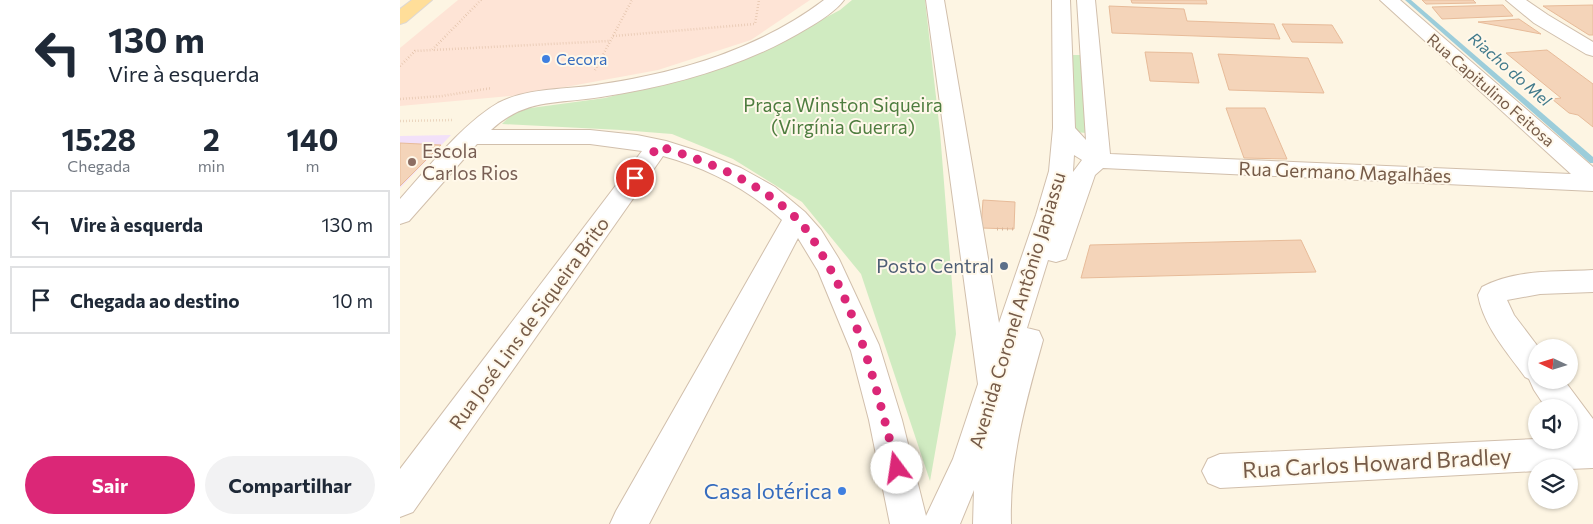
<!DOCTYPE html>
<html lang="pt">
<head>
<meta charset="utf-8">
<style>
  :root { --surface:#fff; --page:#f2f2f3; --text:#1f2937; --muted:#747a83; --line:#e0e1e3; --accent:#db2777 }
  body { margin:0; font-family:Commissioner,sans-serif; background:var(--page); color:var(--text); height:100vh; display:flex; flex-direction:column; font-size:19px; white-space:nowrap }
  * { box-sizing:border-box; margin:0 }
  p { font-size:16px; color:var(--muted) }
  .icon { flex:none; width:28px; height:28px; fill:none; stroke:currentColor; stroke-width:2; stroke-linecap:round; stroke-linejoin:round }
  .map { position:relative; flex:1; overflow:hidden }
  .side { display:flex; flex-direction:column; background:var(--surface); width:400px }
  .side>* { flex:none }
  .hud { background:#fff; color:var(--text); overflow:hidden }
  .needle { width:32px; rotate:274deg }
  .fabs { position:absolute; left:1128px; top:339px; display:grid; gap:10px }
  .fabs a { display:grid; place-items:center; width:50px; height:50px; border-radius:50%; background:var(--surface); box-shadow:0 1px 4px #0004; font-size:25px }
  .pin { position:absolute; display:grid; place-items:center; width:42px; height:42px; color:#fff; margin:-21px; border:2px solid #fff; border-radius:50%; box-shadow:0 1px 5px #0007 }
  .me { position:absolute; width:55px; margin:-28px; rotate:346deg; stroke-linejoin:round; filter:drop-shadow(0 0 4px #0008) }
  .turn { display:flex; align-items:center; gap:18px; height:105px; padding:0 25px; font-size:22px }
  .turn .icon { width:65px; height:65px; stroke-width:2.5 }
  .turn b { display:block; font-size:35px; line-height:42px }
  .eta { display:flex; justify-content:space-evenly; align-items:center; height:85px; text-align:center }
  .eta b { font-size:30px; font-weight:700; line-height:35px }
  .action { display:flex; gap:10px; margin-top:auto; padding:10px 25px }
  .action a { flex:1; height:58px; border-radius:30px; background:var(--accent); color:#fff; font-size:20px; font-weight:700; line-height:58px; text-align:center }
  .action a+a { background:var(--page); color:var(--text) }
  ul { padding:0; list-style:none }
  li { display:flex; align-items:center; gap:15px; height:68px; margin:0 10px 8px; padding:0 15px; border:2px solid var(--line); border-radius:0px }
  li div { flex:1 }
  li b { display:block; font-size:19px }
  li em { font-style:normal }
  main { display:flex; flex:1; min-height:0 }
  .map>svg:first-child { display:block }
  .commercial { fill:#fee4d6 }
  .education { fill:#f2e0f9 }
  .green { fill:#d0ebc1 }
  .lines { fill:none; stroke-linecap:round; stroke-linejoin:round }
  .stream { fill:#9ccdda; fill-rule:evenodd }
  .building { fill:#f4d4b9; stroke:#e7bb99 }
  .minor-casing { stroke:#d1bfac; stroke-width:2 }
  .major-casing { stroke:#ded8d3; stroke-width:2 }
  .path-far1 { stroke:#d9b79c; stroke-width:2.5; stroke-dasharray:0.5 2.5; stroke-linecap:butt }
  .path { stroke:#d9b79c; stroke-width:3; stroke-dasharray:1 4; stroke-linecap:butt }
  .minor { fill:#fff; fill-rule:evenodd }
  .major { fill:#ffde99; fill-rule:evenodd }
  .route { stroke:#db2777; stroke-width:9; stroke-dasharray:0 16.2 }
  .shop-dot { fill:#3f7fe0; stroke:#fff8ea; stroke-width:2 }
  .education-dot { fill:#8d6e63; stroke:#fff8ea; stroke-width:2 }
  .service-dot { fill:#5c6f8a; stroke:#fff8ea; stroke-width:2 }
  .labels { text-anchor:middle; stroke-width:4; stroke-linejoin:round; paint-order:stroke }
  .far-shop-label { font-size:16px; fill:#366cbe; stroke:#fff8ea; text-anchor:start }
  .far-water-label { font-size:16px; font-style:italic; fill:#417a8b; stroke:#fff8ea }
  .far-street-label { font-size:16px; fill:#765b48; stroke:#fff8ea }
  .park-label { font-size:19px; fill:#4e7d3f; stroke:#fff8ea }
  .education-label { font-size:19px; fill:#785e54; stroke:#fff8ea; text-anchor:start }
  .street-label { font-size:19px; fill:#765b48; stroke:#fff8ea }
  .service-label { font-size:19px; fill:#4e5e75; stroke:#fff8ea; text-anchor:end }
  .near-street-label { font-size:22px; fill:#765b48; stroke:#fff8ea }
  .near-shop-label { font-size:22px; fill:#366cbe; stroke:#fff8ea; text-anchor:end }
</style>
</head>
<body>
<main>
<section class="side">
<div class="hud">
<div class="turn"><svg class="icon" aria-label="left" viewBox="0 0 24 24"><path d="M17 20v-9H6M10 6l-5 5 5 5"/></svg><div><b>130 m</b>Vire à esquerda</div></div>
</div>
<div class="eta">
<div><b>15:28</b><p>Chegada</p></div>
<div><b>2</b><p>min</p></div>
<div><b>140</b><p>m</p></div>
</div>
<ul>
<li><svg class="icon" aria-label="left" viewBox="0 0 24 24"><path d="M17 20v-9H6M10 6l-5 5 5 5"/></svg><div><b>Vire à esquerda</b></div><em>130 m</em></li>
<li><svg class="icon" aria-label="arrive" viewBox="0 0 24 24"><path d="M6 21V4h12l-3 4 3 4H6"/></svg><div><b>Chegada ao destino</b></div><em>10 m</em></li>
</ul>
<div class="action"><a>Sair</a><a>Compartilhar</a></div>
</section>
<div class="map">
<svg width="1193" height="524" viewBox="0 0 1193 524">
  <rect width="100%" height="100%" fill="#fdf5e3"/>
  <path class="commercial" d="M58,0H410L351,40L258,70L122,95L0,106V48Z"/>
  <path class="education" d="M51,135L0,188V136Z"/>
  <g class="green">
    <path d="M452,0H525L540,132L556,334L530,481L461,274L402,202L333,159L272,134L221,130L102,124L116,110L205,98L300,74L355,55L440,10Z"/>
    <path d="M670,55H680L686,133L675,132Z"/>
  </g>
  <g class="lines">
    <path class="stream" d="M1005,0H1011L1193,157V163H1190Z"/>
  </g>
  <g class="building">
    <path d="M731,0H806L807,4L732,3Z"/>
    <path d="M1022,0H1073L1076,3L1026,4Z"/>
    <path d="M1103,5L1113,16L1042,19L1032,7Z"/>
    <path d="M1193,5V35H1189L1143,6Z"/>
    <path d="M709,6L784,9L787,21L874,24L880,39L712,33Z"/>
    <path d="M1119,19L1141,34L1078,22Z"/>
    <path d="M882,24L932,25L943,43L892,42Z"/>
    <path d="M1147,50L1193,84V127L1178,115L1169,113L1152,99L1161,98L1106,53Z"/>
    <path d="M745,52L792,53L799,83L750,81Z"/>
    <path d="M818,54L908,58L924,93L829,90Z"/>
    <path d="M826,108H865L887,159L844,158Z"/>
    <path d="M0,143L41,145L0,186Z"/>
    <path d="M583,200L615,202L614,229L581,228Z"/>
    <path d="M901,240L916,272L681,278L690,245Z"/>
  </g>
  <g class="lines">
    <g class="minor-casing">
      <g id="minor">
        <path d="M424,0H444C436,11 420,21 408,28C346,66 273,86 201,97C158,104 125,98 91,130H190L237,135L266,141L304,153L341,168L375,187L405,212L421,230L439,259L479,345L502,420L526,516L553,459L578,384L526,0H544L599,323L636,215L649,171L653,128L652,0H670L675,128L686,140L677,0H695L710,154L1171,174L980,0H1000L1193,167V191L703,168L695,175L666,259L656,262L648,260L627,328L639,331L643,340C626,401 609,460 611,524H573L574,490L560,524H490L469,420L451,351L418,271L398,238L249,524H210L216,511L382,220C348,189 307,168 263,156L13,512L0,517V469L242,151L190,144H77L9,221L0,224V199C27,169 63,123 98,103C128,87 169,90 202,84C281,72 359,49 424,0ZM674,155L682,160L673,172V171Z"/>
        <path d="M1106,0H1126L1148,15L1193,42V56L1186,54L1134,23Z"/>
        <path d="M1193,270V292L1140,294L1107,300L1114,315L1139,348H1136V380H1164L1193,419V468L1169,469V468H1136V471L820,488L808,483L802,471L808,459L820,454L1136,439L1169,440V408H1146L1134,390L1129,379L1125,377C1107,352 1084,327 1078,295L1082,287C1115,269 1156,272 1193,270Z"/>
      </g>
    </g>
    <g class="major-casing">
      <path id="major" d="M12,0H32L6,22L0,24V9Z"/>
    </g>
    <g class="path-far1">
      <path d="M81,0L32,50L209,41"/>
      <path d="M213,36L355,24L359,0"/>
      <path d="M0,66L15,51L32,50"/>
      <path d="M195,70L232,0"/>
      <path d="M0,99L42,96L92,88"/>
      <path d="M0,121L53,120"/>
    </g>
    <path class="path" d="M597,229H615"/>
    <use href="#minor" class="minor"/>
    <use href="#major" class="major"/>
  </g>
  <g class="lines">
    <path class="route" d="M235,178L258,146C309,162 356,180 395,217C407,228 416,244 424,258C462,322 478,396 497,468"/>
  </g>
  <g class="shop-dot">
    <circle cx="146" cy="59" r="5"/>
    <circle cx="442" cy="491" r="5"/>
  </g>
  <circle class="education-dot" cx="12" cy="162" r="5"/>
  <circle class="service-dot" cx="604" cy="266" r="5"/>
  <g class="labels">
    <g class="far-shop-label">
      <text x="156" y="65">Cecora</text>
    </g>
    <g class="far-water-label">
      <text transform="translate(1110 69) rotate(41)" y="6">Riacho do Mel</text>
    </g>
    <g class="far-street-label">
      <text transform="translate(1091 90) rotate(41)" y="6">Rua Capitulino Feitosa</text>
    </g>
    <g class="park-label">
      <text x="443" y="112">Praça Winston Siqueira<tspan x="443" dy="22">(Virgínia Guerra)</tspan></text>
    </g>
    <g class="education-label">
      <text x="22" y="158">Escola<tspan x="22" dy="22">Carlos Rios</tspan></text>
    </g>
    <g class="street-label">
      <text transform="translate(945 172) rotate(2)" y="7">Rua Germano Magalhães</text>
      <text transform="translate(617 310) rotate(-73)" y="7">Avenida Coronel Antônio Japiassu</text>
      <text transform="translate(129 323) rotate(-54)" y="7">Rua José Lins de Siqueira Brito</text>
    </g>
    <g class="service-label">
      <text x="594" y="273">Posto Central</text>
    </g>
    <g class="near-street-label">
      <text transform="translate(977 463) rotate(-3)" y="8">Rua Carlos Howard Bradley</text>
    </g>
    <g class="near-shop-label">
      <text x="432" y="499">Casa lotérica</text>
    </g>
  </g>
</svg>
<div class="fabs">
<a><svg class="needle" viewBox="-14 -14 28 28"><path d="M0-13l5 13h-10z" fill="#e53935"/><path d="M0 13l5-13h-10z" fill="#747a83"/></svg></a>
<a><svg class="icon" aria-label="sound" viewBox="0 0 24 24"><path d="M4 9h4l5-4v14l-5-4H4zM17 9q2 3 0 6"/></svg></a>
<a><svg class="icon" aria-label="layers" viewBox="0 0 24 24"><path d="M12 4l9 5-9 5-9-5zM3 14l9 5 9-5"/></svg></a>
</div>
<div class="pin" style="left:235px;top:178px;background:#d93025"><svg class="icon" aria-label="arrive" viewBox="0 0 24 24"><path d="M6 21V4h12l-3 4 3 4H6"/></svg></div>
<svg class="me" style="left:497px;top:468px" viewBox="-20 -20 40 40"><circle r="19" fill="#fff"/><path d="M0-13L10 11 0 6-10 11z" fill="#db2777"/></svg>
</div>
</main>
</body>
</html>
